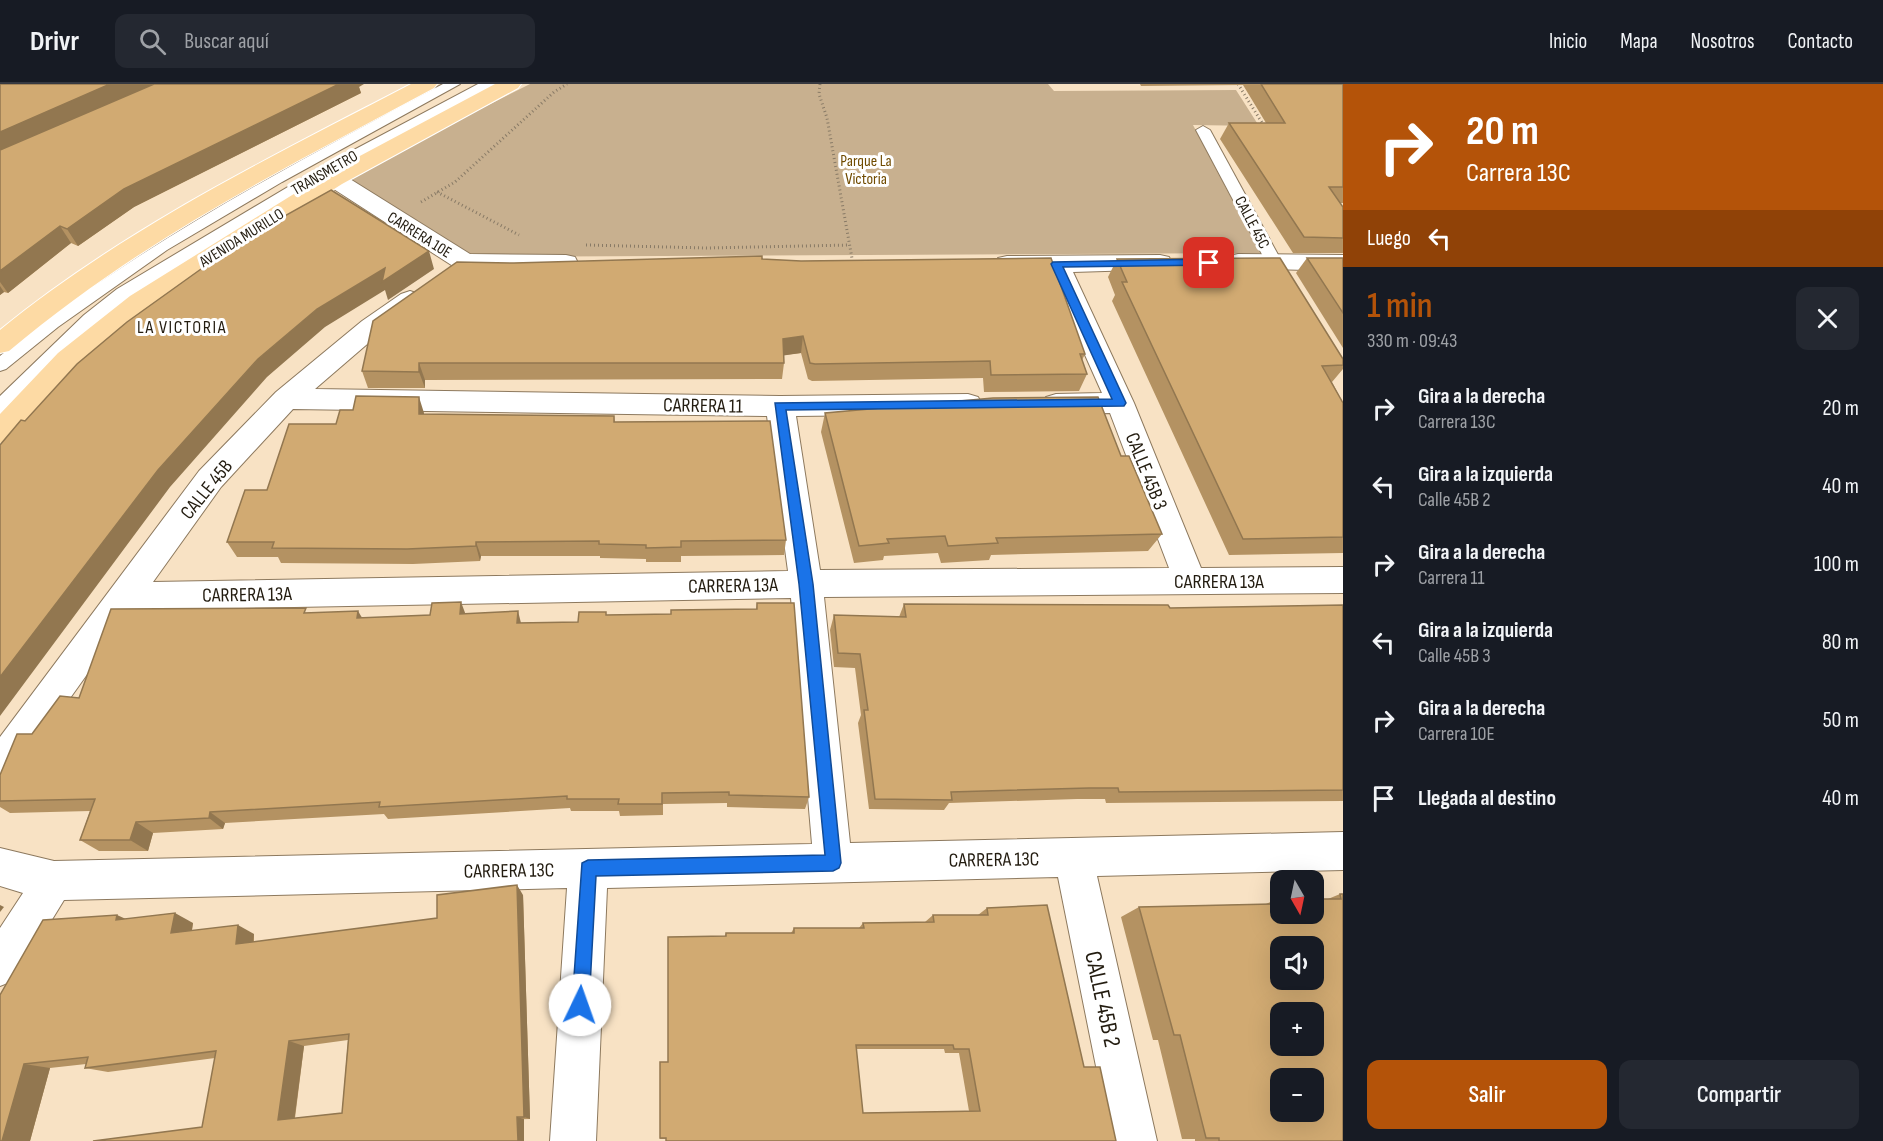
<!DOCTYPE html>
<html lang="es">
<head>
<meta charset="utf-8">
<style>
  :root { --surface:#171b24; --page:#242831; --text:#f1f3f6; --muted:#9ea1a6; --line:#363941; --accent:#b45309 }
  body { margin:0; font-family:"Sofia Sans Condensed",sans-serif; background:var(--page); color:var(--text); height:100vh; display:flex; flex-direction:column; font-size:22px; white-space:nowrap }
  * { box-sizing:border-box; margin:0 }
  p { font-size:20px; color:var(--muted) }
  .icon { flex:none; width:33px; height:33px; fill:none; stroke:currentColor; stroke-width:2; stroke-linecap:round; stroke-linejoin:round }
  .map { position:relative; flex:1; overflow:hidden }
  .details { display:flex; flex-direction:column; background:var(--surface); width:540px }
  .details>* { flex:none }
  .guide { background:#b45309; color:#fff; overflow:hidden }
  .needle { width:39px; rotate:171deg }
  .tools { position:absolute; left:1270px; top:786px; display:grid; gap:12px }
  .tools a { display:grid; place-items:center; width:54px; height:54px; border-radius:12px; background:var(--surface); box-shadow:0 6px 24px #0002; font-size:30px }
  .pin { position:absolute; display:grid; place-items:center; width:51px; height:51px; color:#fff; margin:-26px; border-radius:12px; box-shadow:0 3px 9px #0006 }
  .me { position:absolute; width:66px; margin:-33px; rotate:3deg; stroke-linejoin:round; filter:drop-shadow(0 0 4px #0008) }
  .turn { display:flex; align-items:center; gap:21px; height:126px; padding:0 24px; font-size:27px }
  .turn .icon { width:78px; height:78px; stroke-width:2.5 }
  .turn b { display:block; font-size:42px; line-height:51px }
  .then { display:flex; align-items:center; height:57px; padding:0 24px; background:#0003; gap:12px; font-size:22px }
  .round { display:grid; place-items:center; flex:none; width:63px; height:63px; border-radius:12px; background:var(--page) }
  .headline { display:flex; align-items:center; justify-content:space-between; height:102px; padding:0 24px }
  h1 { font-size:36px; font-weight:600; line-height:45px; color:var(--accent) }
  .primary-button { display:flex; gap:12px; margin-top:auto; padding:12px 24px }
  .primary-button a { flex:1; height:69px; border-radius:12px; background:var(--accent); color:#fff; font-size:24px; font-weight:600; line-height:69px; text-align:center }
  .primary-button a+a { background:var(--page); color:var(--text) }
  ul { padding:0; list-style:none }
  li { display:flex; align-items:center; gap:18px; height:78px; padding:0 24px }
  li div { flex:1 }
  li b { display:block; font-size:22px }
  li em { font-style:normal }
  header { display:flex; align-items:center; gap:36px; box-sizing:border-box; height:84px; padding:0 30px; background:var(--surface); border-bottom:2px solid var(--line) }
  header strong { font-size:28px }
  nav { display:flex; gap:33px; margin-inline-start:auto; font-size:21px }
  .search { width:420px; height:54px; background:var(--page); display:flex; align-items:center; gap:15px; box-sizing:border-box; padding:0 21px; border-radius:12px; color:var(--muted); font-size:22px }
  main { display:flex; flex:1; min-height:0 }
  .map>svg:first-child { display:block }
  .green { fill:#c8b08f }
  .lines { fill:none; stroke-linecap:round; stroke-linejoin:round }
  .service-casing { stroke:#8d795e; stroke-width:2 }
  .minor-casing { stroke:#8d795e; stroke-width:2 }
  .primary-casing { stroke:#fff; stroke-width:2 }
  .path { stroke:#887a66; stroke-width:3; stroke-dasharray:1 3; stroke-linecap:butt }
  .service { fill:#fff; fill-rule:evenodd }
  .minor { fill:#fff; fill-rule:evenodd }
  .primary { fill:#fddaa4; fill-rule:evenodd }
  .wall { fill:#b49262; fill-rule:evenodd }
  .shaded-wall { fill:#927750 }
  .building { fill:#d1aa72; stroke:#927750; stroke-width:1.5; fill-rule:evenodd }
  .route { fill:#1a73e8; stroke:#114b97; stroke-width:1.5 }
  .labels { text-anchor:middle; stroke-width:6; stroke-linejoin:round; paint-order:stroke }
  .far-park-label { font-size:16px; fill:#704b00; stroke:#fff }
  .far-street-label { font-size:16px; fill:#231c10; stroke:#fff }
  .far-neighbourhood-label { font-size:18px; letter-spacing:1.5px; fill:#231c10; stroke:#fff }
  .street-label { font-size:20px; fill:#231c10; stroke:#fff }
  .near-street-label { font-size:24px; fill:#231c10; stroke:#fff }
</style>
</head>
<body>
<header>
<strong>Drivr</strong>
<div class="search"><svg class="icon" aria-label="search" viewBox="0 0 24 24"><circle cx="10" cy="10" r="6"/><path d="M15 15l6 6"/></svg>Buscar aquí</div>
<nav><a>Inicio</a><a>Mapa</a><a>Nosotros</a><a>Contacto</a></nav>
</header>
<main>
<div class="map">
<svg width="1343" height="1057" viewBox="0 0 1343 1057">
  <rect width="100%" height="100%" fill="#f8e2c4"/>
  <path class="green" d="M530,0H1048L1054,7L1236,6L1259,42L1193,41L1260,169L474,173L346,93Z"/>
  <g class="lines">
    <g class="service-casing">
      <g id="service">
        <path d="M443,0H460L282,98L167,166L58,243L6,285L0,287V272C136,162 289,82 443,0Z"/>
        <path d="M478,0H495L328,91L129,213L96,239L6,328L0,330V312L84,231L117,205L318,85Z"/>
        <path d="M1203,42L1210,46L1282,178L1280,182L1274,183L1266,178L1196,46Z"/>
      </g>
    </g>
    <g class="minor-casing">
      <g id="minor">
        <path d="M334,88L342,90L470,170L566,171L575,173L578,179L575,185L566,187L456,184L326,100L323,95L326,90Z"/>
        <path d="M1238,170L1343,171V187L1229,184L1226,178L1229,172Z"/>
        <path d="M1160,171L1169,173L1172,179L1169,185L1073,188L1134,319L1201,484L1343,483V509L824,513L850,759L1343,748V786L1097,792L1157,1057H1111L1058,793L607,804L596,1057H550L567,804L64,816L15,896L0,902V844L23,809L0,802V764L54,777L812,760L791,514L133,526L13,694L0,699V653L199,387L276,308L362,237L401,210L410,207L419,210L423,216L419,222L380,249L315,305L780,312L968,310L978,313L982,320L978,327L968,330L796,332L820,486L1169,484L1110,329L1056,330L1046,327L1042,320L1046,313L1056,310L1102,309L1048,188L998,186L995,180L998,174L1007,172ZM293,325L767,332L788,487L153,498L221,403Z"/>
      </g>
    </g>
    <g class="primary-casing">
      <g id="primary">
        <path d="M411,0H437L434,4C283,85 142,155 9,267L0,269V246C125,144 269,74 411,0Z"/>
        <path d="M495,0H521L518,4L342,100L148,224L78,283L10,356L0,359V330L58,269L130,212L326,90Z"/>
      </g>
    </g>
    <g class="path">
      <path d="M820,0L819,10L827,34L853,180"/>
      <path d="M1238,0L1264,42"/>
      <path d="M437,108L519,151"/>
      <path d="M421,118L455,98L554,8L567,0"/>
      <path d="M586,161L707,164L849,161"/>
    </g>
    <use href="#service" class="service"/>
    <use href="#minor" class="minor"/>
    <use href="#primary" class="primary"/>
  </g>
  <g class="wall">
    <path d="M0,0L359,3L361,9L134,123L78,162L71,159L8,209L4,208L0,211Z"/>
    <path d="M1140,0H1343V119H1340L1343,154V169H1293L1220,55L1229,39H1266L1243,1L1141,2Z"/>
    <path d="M1307,174H1343V264L1296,189Z"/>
    <path d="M762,175L1085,270L1082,276L1087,290L1079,307L984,308L983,294L812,297L808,295L801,269L784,271V279L782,295L425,296V304H368L362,287L514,179Z"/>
    <path d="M1117,175L1343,275V285L1332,298L1343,319V469L1229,471L1112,217L1115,211L1108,193Z"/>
    <path d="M825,329L1121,372L1162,450L1148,467L991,471L989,476L941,479L938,469L884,472L883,476L854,479L821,348Z"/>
    <path d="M424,330L614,332L615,338L786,456L784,471L681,472V478H646V475L600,474V472H481L480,477L413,480L281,479L278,473H237L227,458L267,406Z"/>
    <path d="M757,519L809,713L805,725L727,723V719L663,720V731L620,732L619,727H571L570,724L388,735L384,730L225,739L223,745L153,749L148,767H99L80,756L90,727L10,729L0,723V691L32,650L79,614L310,529L362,534L465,529L521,539L578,538L607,531L671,530L756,525Z"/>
    <path d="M904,520L1170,524L1343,521V717L1106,719L1105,715H1077L949,719L944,726L869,725L858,639L861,631L855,584L834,583L830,546L834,531L899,533Z"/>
    <path d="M1340,810H1343V1057H1195V1055H1182L1158,956H1153L1121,833L1139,823L1266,820L1275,816L1328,815Z"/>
    <path d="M523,811L530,1035L202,1043L215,974L108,988L85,984L86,980L50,984L30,1057H0L43,836L126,835L193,839L192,846L254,850V858L437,834ZM348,956L342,1029L295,1034L304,962Z"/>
    <path d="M987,824L1084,983L1116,1057L660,1055L668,978L726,849H791L794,844H859L863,839L925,838L933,831H978ZM856,965H944L945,969H959L969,1027L863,1029Z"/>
  </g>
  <g class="shaded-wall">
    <path d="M110,0H157L0,71V48Z"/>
    <path d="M339,0H364L359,3L361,9L134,123L78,162L67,145L124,105Z"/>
    <path d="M60,142L71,159L8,209L0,198V187Z"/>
    <path d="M429,167L434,185L388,216L385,206L325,243L267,293L170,403L0,632V593L158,386L258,275L317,225L385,184Z"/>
    <path d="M0,202L4,208L0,211Z"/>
    <path d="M803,252L801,269L780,272L783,255Z"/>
    <path d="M419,279L425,296V304L419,288Z"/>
    <path d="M419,313L424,329V346L419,330Z"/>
    <path d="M476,458L481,472L480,477L476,462Z"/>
    <path d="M461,518L467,534L460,530Z"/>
    <path d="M358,527L367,542L357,534Z"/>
    <path d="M518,527L522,543L517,539Z"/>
    <path d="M210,728L225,739L223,745L209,734Z"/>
    <path d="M136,738L153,749L148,767L130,756Z"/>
    <path d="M517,801L523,811L530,1035L524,1033Z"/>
    <path d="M0,821L4,823L0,828Z"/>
    <path d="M175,829L193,839L190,858L171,849Z"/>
    <path d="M117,831L137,840L116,836Z"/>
    <path d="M238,841L254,850L252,868L236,860Z"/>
    <path d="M289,957L304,962L294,1038L278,1036Z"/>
    <path d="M24,980L50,984L30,1057H2Z"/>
    <path d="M517,1033L524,1035V1057H518Z"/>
  </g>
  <g class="building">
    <path d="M0,0H110L0,48Z"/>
    <path d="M154,0H339L124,105L67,145L60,142L0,187V66Z"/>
    <path d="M1261,0H1343V103H1329L1343,123V154L1304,153L1229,39H1285Z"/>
    <path d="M331,106L429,167L382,198L385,184L317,225L258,275L158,386L0,593V361L21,336L25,337L77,280L127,238L208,180L249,152Z"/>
    <path d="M762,172V175L801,177L1051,174L1085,270H1080L1087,290L991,291L990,277L815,280L810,279L803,252L783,255L784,279H419V288L362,287L373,237L457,178L514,179Z"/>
    <path d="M1280,174L1343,275V281L1322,282L1343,319V453L1243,455L1122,198H1127L1117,175Z"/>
    <path d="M1307,174H1343V229Z"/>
    <path d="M356,312L419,313V330L614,332V338L770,337L786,456L681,457V463L646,464V461L599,460V457L476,458V462L407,465L272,464L274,458H227L245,406H267L289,340H336L340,326H353Z"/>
    <path d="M1098,313L1121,372H1129L1162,450L996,454L998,459L948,462L945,452L887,455L889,459L859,462L825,329L993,314Z"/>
    <path d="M461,518L460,530L518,527L517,539L578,538L579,528H606V531L671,530V526L757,525V519H794L809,713L729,711V708L662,709V720H618L619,715H567V712L379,723L380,718L210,728L209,734L136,738L130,756H80L95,715L0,717V691L17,650H32L60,612L79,614L111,525L306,524L304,529L358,527L357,534L430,531L432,519Z"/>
    <path d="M904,520L1168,521L1170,524L1343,521V706L1119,708L1118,704H1089L951,708L952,716L875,715L864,626H868L860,570L838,569L834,531L906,533Z"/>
    <path d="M517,801L524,1033H517L518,1057H93L202,1043L216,967L85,984L88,973L24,980L2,1057H0V911L43,836L117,831L116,836L175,829L171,849L238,841L236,860L437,834V811ZM349,950L342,1029L278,1036L289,957Z"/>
    <path d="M1340,810H1343V1057H1219V1054H1206L1180,951H1174L1139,823L1277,820L1275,816H1281V830H1314V815H1341ZM1281,862H1314V896H1281ZM1281,928H1314V962H1281ZM1281,994H1314V1028H1281Z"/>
    <path d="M1047,821L1084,983H1100L1116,1057H666V1054H660V978H668V853L726,852V849H794V844H864L863,839L934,838L933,831H988L987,824ZM856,961H953L954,965H969L980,1027L863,1029Z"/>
  </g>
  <path class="route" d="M1209,175L1214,179L1212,181L1063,183L1126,319L1124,322L786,326L813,500L841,779L839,784L833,787L596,792L589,921L587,927L580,929L574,927L572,921L582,779L588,776L825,771L799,500L775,319L1112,315L1051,180L1053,178Z"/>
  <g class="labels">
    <g class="far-park-label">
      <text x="866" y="82">Parque La<tspan x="866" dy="18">Victoria</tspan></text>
    </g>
    <g class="far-street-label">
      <text transform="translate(324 88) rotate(-30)" y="6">TRANSMETRO</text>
      <text transform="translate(1253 138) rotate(62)" y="6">CALLE 45C</text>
      <text transform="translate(420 150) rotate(32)" y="6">CARRERA 10E</text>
      <text transform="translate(241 153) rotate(-32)" y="6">AVENIDA MURILLO</text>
    </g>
    <g class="far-neighbourhood-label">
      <text x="182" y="249">LA VICTORIA</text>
    </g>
    <g class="street-label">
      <text transform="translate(703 321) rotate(1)" y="7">CARRERA 11</text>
      <text transform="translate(1147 387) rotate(68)" y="7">CALLE 45B 3</text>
      <text transform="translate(206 405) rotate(-51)" y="7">CALLE 45B</text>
      <text x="1219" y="504">CARRERA 13A</text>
      <text transform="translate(733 501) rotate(-1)" y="7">CARRERA 13A</text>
      <text transform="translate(247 510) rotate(-1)" y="7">CARRERA 13A</text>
      <text transform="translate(994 775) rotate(-1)" y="7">CARRERA 13C</text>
      <text transform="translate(509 786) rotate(-1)" y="7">CARRERA 13C</text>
    </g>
    <g class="near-street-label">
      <text transform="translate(1103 915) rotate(78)" y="8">CALLE 45B 2</text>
    </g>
  </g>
</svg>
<div class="tools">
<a><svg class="needle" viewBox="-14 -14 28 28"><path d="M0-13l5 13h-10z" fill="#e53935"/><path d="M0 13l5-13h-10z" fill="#9ea1a6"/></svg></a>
<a><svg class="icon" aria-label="sound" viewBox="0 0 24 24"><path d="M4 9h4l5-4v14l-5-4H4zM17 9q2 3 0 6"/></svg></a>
<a>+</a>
<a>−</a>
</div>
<div class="pin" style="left:1209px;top:179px;background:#d93025"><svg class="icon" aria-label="arrive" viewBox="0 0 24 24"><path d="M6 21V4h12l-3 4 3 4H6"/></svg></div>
<svg class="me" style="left:580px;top:921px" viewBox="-20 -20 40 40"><circle r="19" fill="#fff"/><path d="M0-13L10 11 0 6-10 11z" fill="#1a73e8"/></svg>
</div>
<section class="details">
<div class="guide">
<div class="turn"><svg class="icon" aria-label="right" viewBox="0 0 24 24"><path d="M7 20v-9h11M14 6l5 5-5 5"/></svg><div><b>20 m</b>Carrera 13C</div></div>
<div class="then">Luego<svg class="icon" aria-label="left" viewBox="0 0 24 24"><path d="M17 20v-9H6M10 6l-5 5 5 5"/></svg></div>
</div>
<div class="headline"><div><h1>1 min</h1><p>330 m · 09:43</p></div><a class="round"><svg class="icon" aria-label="close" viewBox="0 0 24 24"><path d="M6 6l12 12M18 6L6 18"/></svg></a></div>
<ul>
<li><svg class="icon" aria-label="right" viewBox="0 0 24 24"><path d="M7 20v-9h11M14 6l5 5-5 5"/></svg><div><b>Gira a la derecha</b><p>Carrera 13C</p></div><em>20 m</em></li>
<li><svg class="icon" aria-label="left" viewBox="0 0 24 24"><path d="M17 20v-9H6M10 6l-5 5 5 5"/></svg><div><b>Gira a la izquierda</b><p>Calle 45B 2</p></div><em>40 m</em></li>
<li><svg class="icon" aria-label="right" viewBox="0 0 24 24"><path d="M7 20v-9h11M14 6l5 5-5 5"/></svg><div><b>Gira a la derecha</b><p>Carrera 11</p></div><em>100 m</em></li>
<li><svg class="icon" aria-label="left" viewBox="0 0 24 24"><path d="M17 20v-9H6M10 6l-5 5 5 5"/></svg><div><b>Gira a la izquierda</b><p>Calle 45B 3</p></div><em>80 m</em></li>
<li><svg class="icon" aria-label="right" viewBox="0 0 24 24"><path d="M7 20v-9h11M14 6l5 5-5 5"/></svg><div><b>Gira a la derecha</b><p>Carrera 10E</p></div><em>50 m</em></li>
<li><svg class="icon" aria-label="arrive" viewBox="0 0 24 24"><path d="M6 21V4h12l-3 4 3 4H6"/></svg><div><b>Llegada al destino</b></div><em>40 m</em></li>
</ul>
<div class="primary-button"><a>Salir</a><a>Compartir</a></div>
</section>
</main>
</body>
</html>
